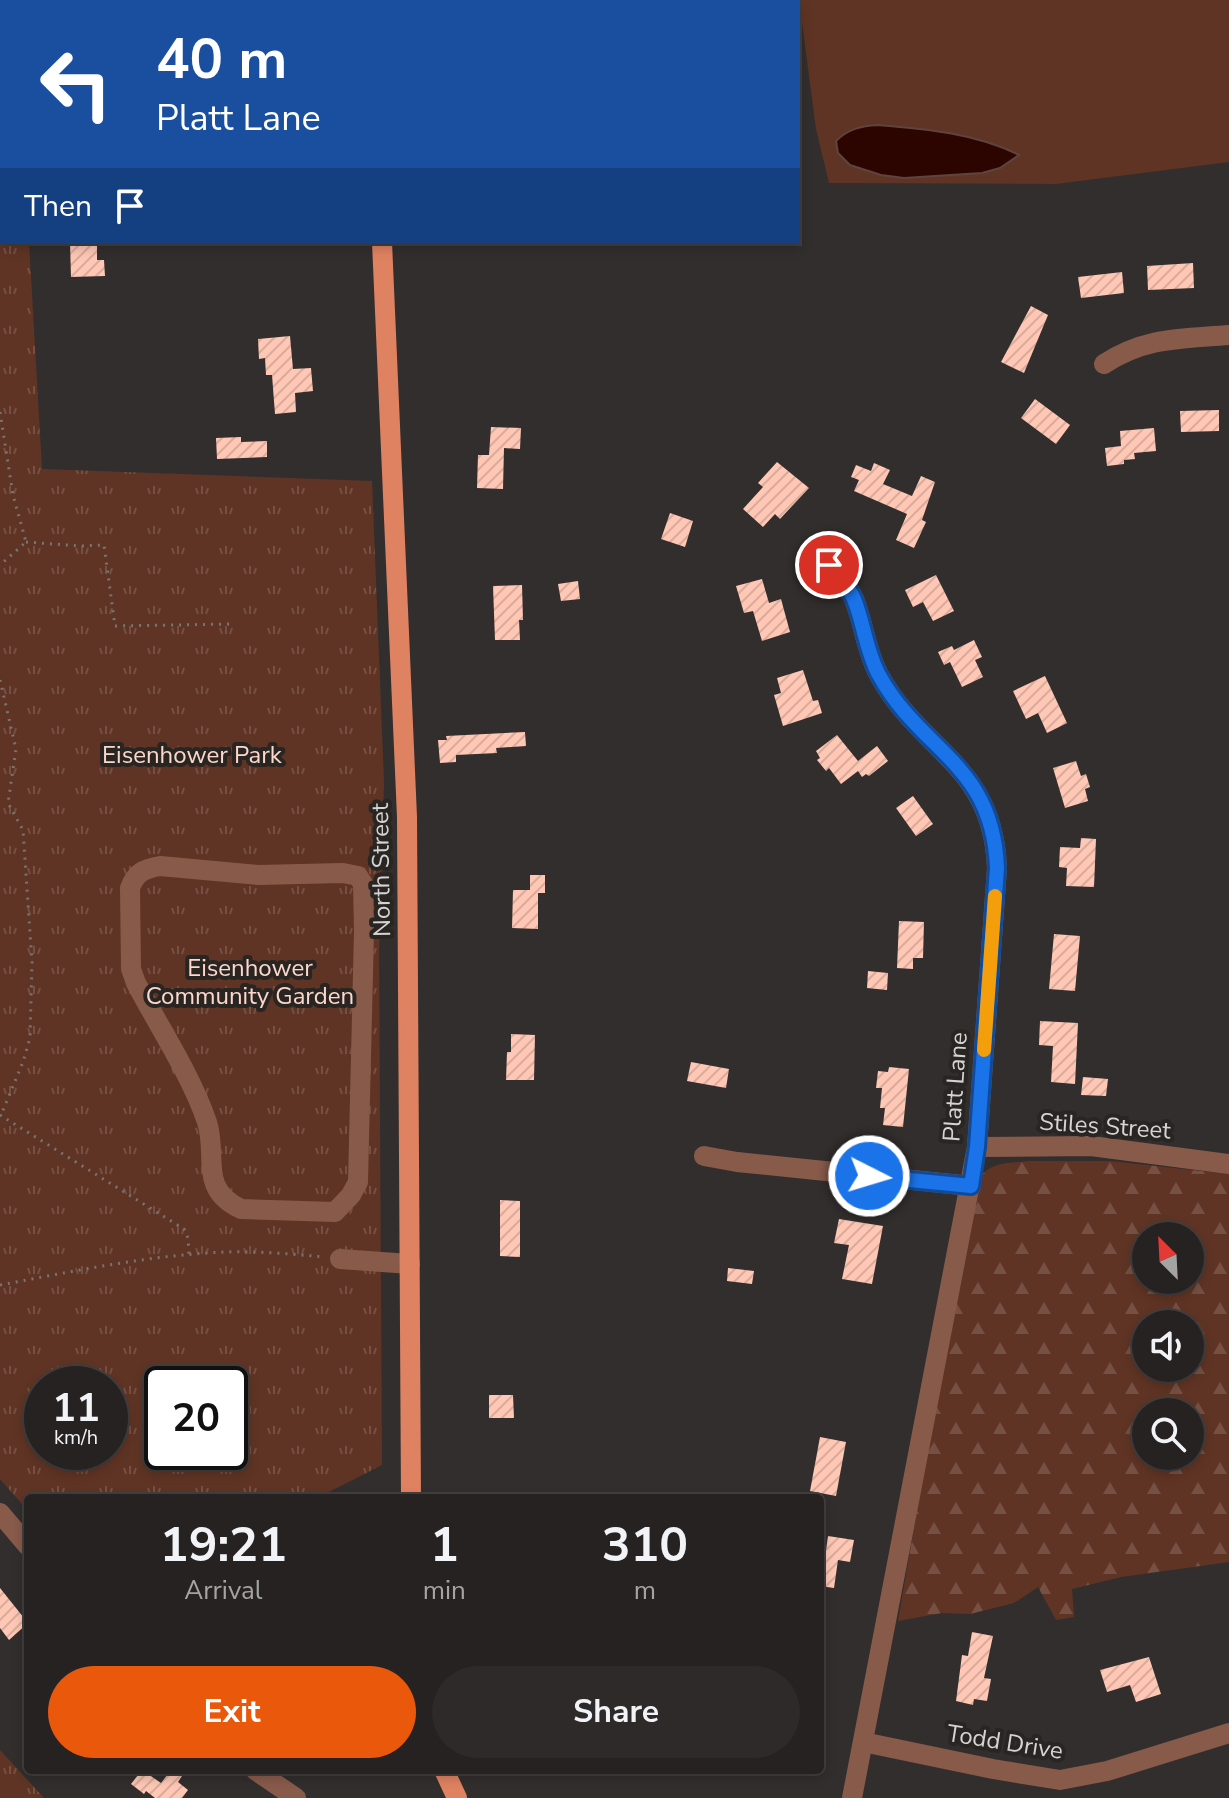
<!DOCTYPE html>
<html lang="en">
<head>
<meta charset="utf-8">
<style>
  :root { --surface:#262222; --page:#2e2a2a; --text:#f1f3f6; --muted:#a4a4a5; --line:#423f40; --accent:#ea580c }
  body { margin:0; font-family:"Nunito Sans",sans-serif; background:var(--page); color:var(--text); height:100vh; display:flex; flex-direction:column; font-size:30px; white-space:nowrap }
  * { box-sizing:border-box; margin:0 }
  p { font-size:26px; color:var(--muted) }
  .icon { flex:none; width:44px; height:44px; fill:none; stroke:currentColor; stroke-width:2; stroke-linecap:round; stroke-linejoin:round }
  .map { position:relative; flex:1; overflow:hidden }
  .sheet { position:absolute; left:24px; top:1494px; width:800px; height:280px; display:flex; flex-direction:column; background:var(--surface); border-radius:8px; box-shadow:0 4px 12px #0003,0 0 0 2px var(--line) }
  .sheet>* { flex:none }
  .hud { position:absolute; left:0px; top:0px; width:800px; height:244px; box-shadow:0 4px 12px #0003,0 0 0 2px var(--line); background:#1a4fa0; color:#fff; overflow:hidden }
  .needle { width:52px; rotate:336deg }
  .tools { position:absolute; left:1132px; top:1222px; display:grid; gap:16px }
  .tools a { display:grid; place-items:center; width:72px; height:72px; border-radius:50%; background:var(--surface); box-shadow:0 4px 12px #0003,0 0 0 2px var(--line); font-size:40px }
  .speed { position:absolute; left:24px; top:1366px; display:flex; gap:16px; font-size:40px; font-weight:700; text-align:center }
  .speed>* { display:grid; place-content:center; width:104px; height:104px; border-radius:50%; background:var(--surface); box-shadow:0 4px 12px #0003,0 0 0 2px var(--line); line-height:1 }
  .speed small { font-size:20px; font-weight:400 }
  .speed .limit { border:4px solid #111; border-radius:12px; background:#fff; color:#111 }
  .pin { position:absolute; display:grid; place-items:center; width:68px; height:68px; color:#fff; margin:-34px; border:4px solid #fff; border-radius:50%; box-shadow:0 2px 8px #0007 }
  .me { position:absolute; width:88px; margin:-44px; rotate:95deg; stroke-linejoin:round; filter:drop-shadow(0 0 6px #0008) }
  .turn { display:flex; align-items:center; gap:28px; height:168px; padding:0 24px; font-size:36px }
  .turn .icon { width:104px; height:104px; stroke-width:2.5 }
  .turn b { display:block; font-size:56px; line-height:68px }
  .then { display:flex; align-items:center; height:76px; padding:0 24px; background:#0003; gap:16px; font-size:30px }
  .eta { display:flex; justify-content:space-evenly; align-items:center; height:136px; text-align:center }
  .eta b { font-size:48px; font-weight:700; line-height:56px }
  .cta { display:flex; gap:16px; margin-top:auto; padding:16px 24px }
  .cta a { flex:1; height:92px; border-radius:48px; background:var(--accent); color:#fff; font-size:32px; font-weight:700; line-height:92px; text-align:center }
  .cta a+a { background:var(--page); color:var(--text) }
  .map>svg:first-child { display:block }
  .green { fill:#5f3424 }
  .forest { fill:url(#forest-firs); fill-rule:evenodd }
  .park { fill:url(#park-tufts); fill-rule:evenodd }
  .water { fill:#2c0500; stroke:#5f433f; stroke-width:2 }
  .building { fill:url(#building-hatch) }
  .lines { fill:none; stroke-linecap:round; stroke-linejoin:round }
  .path { stroke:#787474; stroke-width:3; stroke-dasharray:2 6; stroke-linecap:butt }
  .minor { stroke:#885a4a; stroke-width:20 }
  .major { stroke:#df8261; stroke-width:20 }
  .route-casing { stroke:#114b97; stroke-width:20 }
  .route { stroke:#1a73e8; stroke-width:14 }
  .slow { stroke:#f59e0b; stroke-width:14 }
  .labels { text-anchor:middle; stroke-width:8; stroke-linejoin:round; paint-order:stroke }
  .park-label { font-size:24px; fill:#fdd7c9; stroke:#282523 }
  .street-label { font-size:24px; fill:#d6d3d3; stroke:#282523 }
</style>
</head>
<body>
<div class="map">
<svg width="1229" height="1798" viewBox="0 0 1229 1798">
  <defs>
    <pattern id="forest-firs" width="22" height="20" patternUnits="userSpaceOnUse" patternTransform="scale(2)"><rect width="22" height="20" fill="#5f3424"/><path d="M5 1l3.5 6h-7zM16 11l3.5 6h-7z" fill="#755043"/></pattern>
    <pattern id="park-tufts" width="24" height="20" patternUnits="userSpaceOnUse" patternTransform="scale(2)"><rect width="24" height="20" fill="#5f3424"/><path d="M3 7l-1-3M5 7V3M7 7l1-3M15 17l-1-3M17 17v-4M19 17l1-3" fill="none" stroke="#755043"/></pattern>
    <pattern id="building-hatch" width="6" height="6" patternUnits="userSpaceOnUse" patternTransform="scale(2)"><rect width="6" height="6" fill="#ffc7b4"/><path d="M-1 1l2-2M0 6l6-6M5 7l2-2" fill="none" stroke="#d9ac9d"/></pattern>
  </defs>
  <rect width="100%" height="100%" fill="#322e2d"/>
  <path class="green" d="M799,0H1229V162L1056,184L829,183L816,129Z"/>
  <path class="forest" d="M1029,1161H1110L1229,1174V1562L1121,1577L1072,1589L1074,1617L1056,1620L1038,1587L1014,1603L970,1614L942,1613L898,1621L973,1185C991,1161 1000,1164 1029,1161ZM1146,1236H1190V1280H1146ZM1146,1324H1190V1368H1146ZM1146,1412H1190V1456H1146Z"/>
  <g class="park">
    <path d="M0,0H49V2H2V242H29L42,469L372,481L384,782L379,952L382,1465L317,1498H28V1511L0,1479ZM42,1384H110V1452H42ZM162,1384H230V1452H162Z"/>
    <path d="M0,1750L44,1798H0Z"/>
  </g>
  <path class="water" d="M878,125C925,129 976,133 1019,155L1000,168L982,173L904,178L881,175L850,165L838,153L836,141C848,129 861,126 878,125Z"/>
  <g class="building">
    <path d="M70,242H97V260H104L105,276L71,277Z"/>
    <path d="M1193,263L1194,288L1148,290L1147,266Z"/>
    <path d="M1122,272L1124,293L1081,298L1078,277Z"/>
    <path d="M1031,306L1048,315L1024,373L1001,362Z"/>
    <path d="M290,336L293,369L311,368L313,391L295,393L296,412L275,414L272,375H266L265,358L259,359L258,339Z"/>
    <path d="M1035,399L1070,425L1056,444L1021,418Z"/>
    <path d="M1219,410V431L1181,432L1180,411Z"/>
    <path d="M491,427L521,428L520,449L504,448L503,489L477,488L478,455H489Z"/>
    <path d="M1154,428L1156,451L1134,453L1135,459L1124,460V464L1107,466L1105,448L1121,446L1120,431Z"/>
    <path d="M241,437V442L267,441V457L217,459L216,438Z"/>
    <path d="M777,462L809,488L780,519L775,514L763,527L743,509L763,487L758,483Z"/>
    <path d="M874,463L890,470L883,484L912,496L921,476L935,482L922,520L926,522L914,548L896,540L907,514L854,491L859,480L851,477L856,465L871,471Z"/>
    <path d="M670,513L693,521L685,547L661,539Z"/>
    <path d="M936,575L954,611L933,621L923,602L913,607L905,590Z"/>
    <path d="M762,579L769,603L781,599L790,632L762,641L753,611L744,613L736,586Z"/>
    <path d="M578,581L580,599L561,601L558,584Z"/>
    <path d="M522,585L523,620H519L520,640H495L493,586Z"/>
    <path d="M974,640L982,657L975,660L983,677L962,687L950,662L944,665L938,652L952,646L954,650Z"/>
    <path d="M803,670L813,701L818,700L822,713L783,726L774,695L781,693L777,678Z"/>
    <path d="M1045,676L1067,723L1047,733L1038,713L1026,719L1013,691Z"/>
    <path d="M525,732L526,746L496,748L497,753L456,755V762L440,763L438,740H447L446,736Z"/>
    <path d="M837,735L858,761L877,746L888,761L869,776L866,774L862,777L858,771L841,784L829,768L826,771L817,760L820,758L816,751Z"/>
    <path d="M1076,761L1081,776L1086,774L1090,787L1085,789L1088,801L1065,808L1053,768Z"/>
    <path d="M913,796L933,824L916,836L896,808Z"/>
    <path d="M1081,838L1096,839L1094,887L1066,886L1067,868L1059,867L1060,847L1080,848Z"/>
    <path d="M530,875H545V893H538V929L512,928L513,890H530Z"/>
    <path d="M899,921L924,922L923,958H913V969L897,968Z"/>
    <path d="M1054,934L1080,936L1075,991L1049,989Z"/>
    <path d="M868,971L888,973L887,990L867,988Z"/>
    <path d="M1040,1021L1078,1023L1075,1084L1051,1082L1053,1046L1039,1045Z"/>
    <path d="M511,1034L535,1035L534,1080H506L507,1052H511Z"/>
    <path d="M691,1062L729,1069L726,1088L687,1081Z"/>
    <path d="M889,1067L909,1069L903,1127L883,1125L885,1108H880L882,1088H876L878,1071L888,1072Z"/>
    <path d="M1083,1077L1108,1079L1106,1096L1081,1095Z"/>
    <path d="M500,1200L520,1201V1257L500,1256Z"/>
    <path d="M839,1219L883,1226L872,1284L842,1279L849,1245L834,1243Z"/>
    <path d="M728,1268L754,1271L752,1284L727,1281Z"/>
    <path d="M489,1395H513L514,1418H489Z"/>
    <path d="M820,1437L846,1442L836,1496L810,1491Z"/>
    <path d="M828,1536L854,1540L850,1562L838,1560L834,1588L820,1586V1557L825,1558Z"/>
    <path d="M0,1588L28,1623L9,1640L0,1628Z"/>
    <path d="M972,1632L993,1636L984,1678L991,1679L987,1701L974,1699L973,1705L956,1701L962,1655L968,1656Z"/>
    <path d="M1149,1657L1161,1694L1136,1702L1130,1685L1107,1692L1100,1670Z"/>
    <path d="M142,1770L161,1783L171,1770H174L182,1776L178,1782L188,1790L182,1798H155L146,1791L144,1794L131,1784Z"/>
  </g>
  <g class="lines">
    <g class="path">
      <path d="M0,412L13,495L26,542L0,565"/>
      <path d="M26,542L80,546L104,545L115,626L233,624"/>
      <path d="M0,680L16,749L8,803L23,830L32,962L30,1038L23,1062L1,1115"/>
      <path d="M0,1115L184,1229L188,1238L189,1255"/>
      <path d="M0,1285C75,1271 150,1255 226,1252C258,1251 292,1254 324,1257"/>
    </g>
    <g class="minor">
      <path d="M1104,364C1146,337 1180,339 1229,335"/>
      <path d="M829,565C837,575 849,587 854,599C864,624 866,651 879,675C921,752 993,764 997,868L977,1147L852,1798"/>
      <path d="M160,866L258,875L343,873L358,876L363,884L364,931L358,1182L351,1195L335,1212L241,1209C198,1189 218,1156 207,1122C191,1075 159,1027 136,983L131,969L130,888C136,872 144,869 160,866Z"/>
      <path d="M977,1147L1091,1146L1229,1164"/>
      <path d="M704,1156L737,1162L971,1186"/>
      <path d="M340,1259L410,1264"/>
      <path d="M0,1513L28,1546"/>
      <path d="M863,1742L993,1769L1060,1780L1107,1771L1229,1733"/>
      <path d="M255,1770L296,1798"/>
    </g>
    <g class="major">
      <path d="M372,0V2"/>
      <path d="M382,242L407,817L411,1498"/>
      <path d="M444,1770L457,1798"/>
    </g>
  </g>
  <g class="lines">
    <g class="route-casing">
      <path id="route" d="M829,565C837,575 849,587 854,599C864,624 866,651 879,675C921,752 993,763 997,868L977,1147L971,1186L869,1176"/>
    </g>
    <use href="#route" class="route"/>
    <path class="slow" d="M984,1050L995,896"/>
  </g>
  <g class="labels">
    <g class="park-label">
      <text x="192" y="763">Eisenhower Park</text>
      <text x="250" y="976">Eisenhower<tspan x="250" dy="28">Community Garden</tspan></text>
    </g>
    <g class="street-label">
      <text transform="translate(381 870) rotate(-91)" y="8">North Street</text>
      <text transform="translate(955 1087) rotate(-86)" y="8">Platt Lane</text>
      <text transform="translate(1105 1126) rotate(4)" y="8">Stiles Street</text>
      <text transform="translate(1005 1742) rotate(9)" y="8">Todd Drive</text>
    </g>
  </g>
</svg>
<div class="tools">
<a><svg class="needle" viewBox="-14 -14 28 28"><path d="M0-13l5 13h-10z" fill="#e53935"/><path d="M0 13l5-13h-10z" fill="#a4a4a5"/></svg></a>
<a><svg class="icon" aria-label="sound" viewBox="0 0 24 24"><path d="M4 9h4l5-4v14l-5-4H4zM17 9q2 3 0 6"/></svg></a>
<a><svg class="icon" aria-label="search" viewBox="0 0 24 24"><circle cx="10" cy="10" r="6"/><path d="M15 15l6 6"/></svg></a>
</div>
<div class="speed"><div>11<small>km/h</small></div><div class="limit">20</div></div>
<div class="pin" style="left:829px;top:565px;background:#d93025"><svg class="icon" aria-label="arrive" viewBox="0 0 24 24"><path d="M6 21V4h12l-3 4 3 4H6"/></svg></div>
<svg class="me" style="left:869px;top:1176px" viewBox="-20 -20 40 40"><circle r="17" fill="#1a73e8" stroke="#fff" stroke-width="3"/><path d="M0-11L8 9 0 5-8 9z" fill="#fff"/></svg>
<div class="hud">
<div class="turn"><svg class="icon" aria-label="left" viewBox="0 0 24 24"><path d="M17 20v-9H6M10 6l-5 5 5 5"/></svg><div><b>40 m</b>Platt Lane</div></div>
<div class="then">Then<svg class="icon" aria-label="arrive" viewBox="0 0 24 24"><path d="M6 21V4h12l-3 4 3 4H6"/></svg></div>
</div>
<section class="sheet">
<div class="eta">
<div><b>19:21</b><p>Arrival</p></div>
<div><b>1</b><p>min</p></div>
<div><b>310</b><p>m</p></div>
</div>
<div class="cta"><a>Exit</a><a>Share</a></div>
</section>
</div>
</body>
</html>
